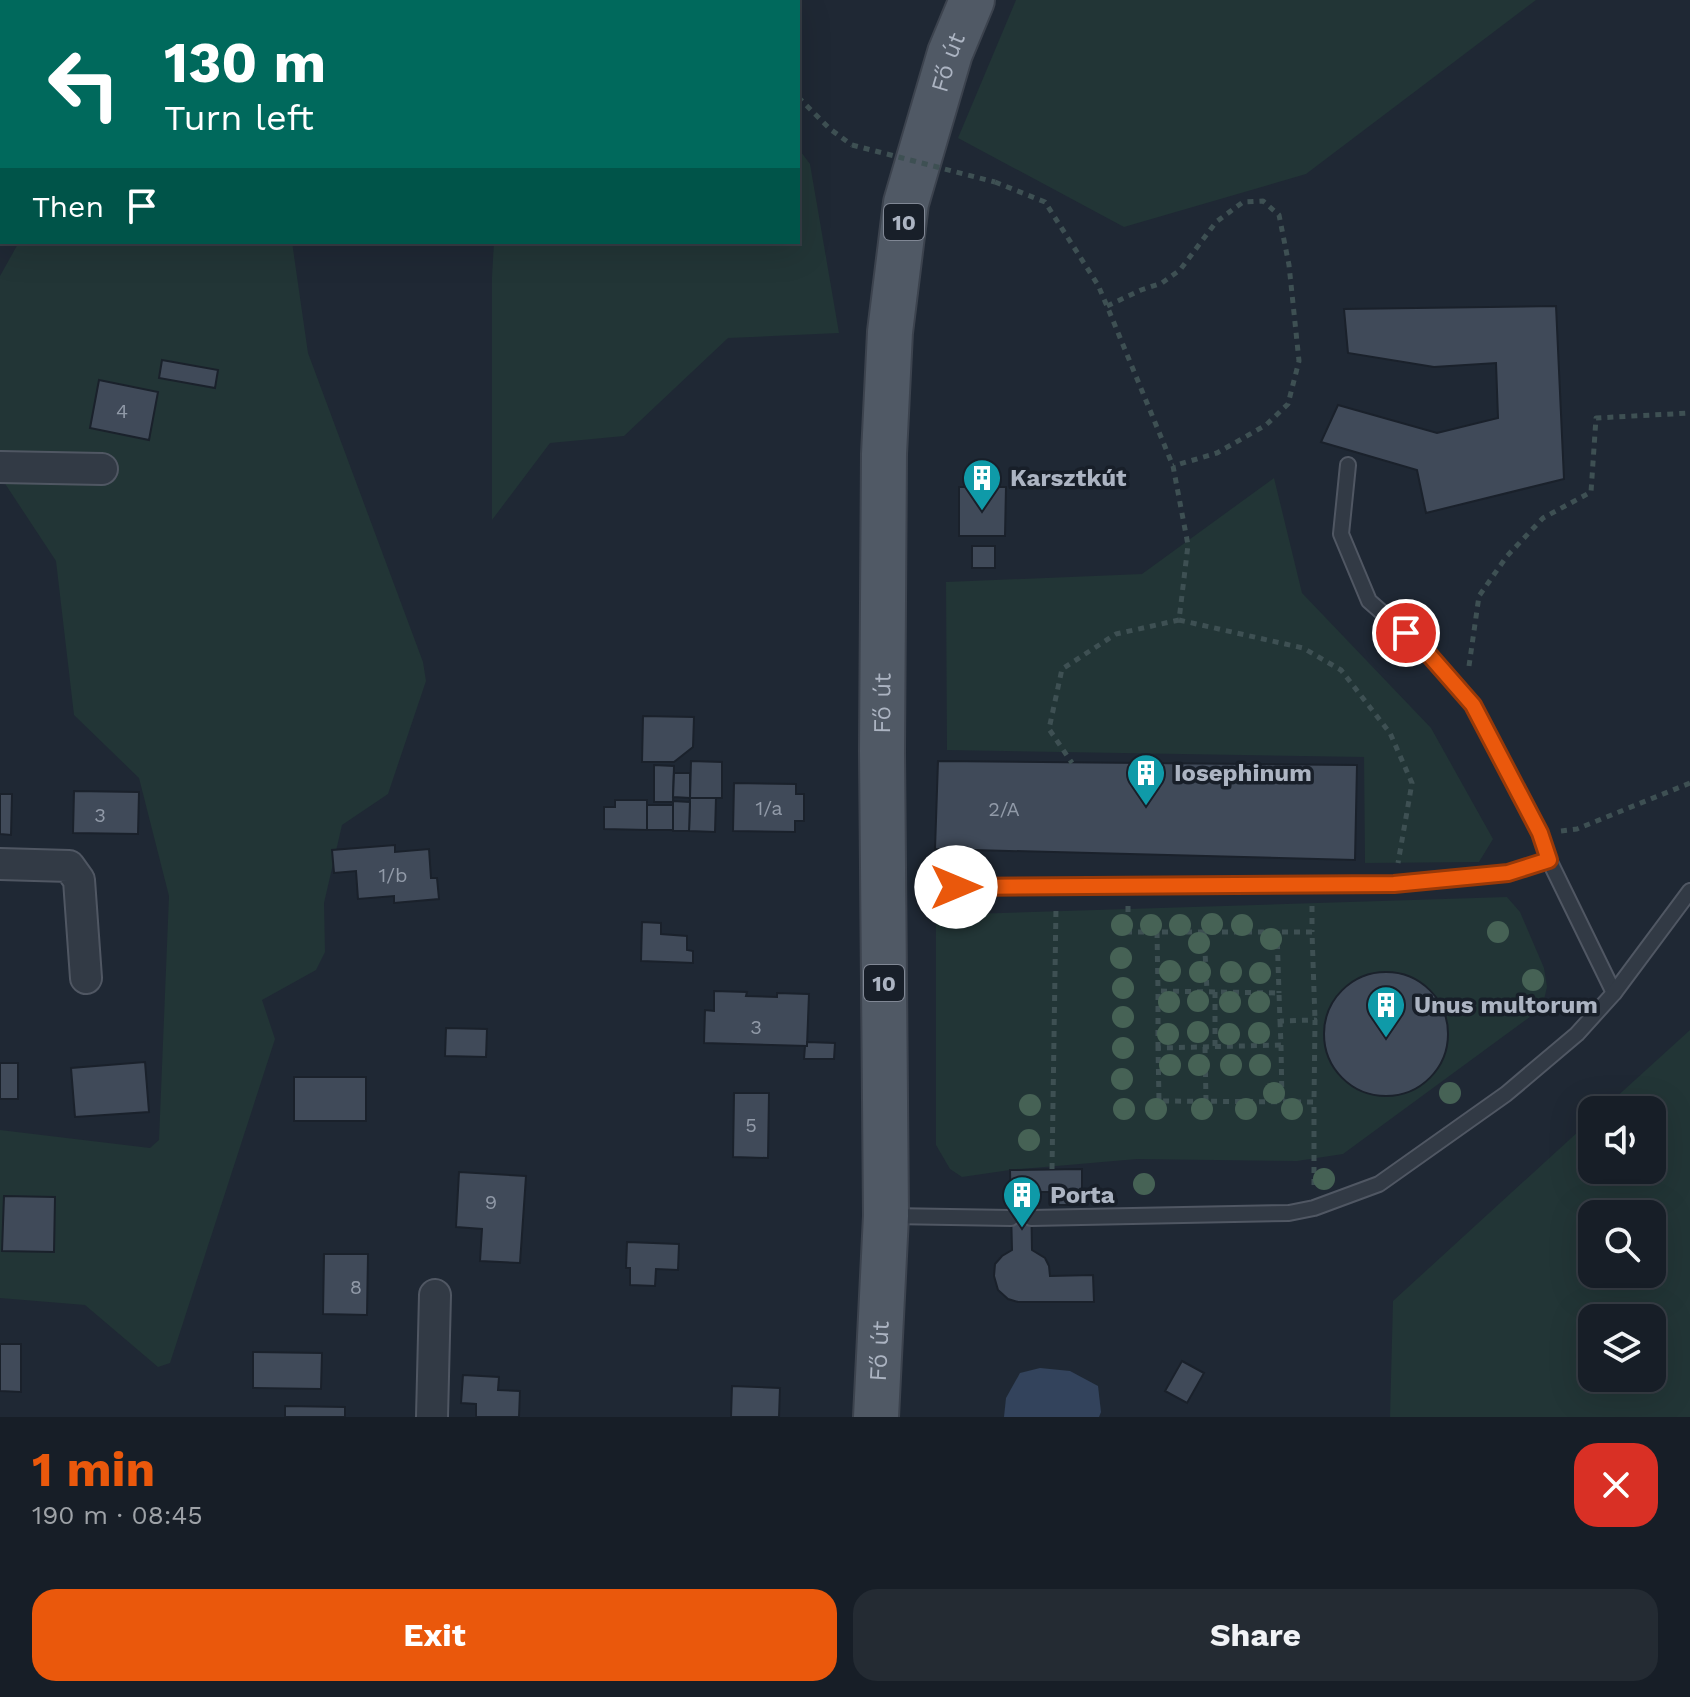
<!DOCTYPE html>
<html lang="en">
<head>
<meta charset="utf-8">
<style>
  :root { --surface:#171e27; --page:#242b33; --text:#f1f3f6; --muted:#9ea2a7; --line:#363c44; --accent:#ea580c }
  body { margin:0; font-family:"Work Sans",sans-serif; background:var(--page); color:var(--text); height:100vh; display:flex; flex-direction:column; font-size:30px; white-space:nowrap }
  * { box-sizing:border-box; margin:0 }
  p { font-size:26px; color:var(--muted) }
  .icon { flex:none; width:44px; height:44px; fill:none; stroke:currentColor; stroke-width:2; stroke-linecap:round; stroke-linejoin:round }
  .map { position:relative; height:1417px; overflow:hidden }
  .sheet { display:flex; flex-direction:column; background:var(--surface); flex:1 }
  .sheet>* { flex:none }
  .banner { position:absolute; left:0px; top:0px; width:800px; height:244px; box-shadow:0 8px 32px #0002,0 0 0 2px var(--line); background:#00695c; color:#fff; overflow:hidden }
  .tools { position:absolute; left:1578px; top:1096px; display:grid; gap:16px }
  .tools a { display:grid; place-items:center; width:88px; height:88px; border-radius:16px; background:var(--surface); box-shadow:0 8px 32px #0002,0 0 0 2px var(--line); font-size:40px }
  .pin { position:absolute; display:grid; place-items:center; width:68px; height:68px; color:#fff; margin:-34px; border:4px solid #fff; border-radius:50%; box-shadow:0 2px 8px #0007 }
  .me { position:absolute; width:88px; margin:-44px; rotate:90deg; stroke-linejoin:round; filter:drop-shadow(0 0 6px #0008) }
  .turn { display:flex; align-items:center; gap:28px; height:168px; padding:0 32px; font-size:36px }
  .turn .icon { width:104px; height:104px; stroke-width:2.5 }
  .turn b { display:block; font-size:56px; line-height:68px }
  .then { display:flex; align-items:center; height:76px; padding:0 32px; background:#0003; gap:16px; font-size:30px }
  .round { display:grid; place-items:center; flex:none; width:84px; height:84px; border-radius:24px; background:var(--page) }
  .head { display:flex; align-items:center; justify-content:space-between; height:136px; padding:0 32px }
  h1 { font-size:48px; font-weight:700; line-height:60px; color:var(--accent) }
  .cta { display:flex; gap:16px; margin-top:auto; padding:16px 32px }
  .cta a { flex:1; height:92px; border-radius:24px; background:var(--accent); color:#fff; font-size:32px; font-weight:700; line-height:92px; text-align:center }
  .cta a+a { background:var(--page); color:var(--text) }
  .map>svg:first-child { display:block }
  .green { fill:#223536; fill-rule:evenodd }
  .water { fill:#33435c }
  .building { fill:#404a59; stroke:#1a212b; stroke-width:2 }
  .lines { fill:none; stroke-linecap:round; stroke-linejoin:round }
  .service-casing { stroke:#505763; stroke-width:18 }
  .minor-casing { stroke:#505763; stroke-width:34 }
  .primary-casing { stroke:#3c434e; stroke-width:48 }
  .path { stroke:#3e5053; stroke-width:5; stroke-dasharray:6 6; stroke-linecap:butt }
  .service { stroke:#323a45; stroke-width:14 }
  .minor { stroke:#323a45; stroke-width:30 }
  .primary { stroke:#505965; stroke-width:44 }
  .path-bridge { stroke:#3e5053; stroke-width:5; stroke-dasharray:6 6; stroke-linecap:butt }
  .tree { fill:#466255 }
  .route-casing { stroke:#983908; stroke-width:20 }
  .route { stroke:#ea580c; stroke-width:14 }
  .labels { text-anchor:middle; stroke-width:7; stroke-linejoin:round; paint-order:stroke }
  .number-label { font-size:20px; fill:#919aa8 }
  .shield { fill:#181f29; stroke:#808794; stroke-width:2 }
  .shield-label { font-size:22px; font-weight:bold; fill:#acb4c2 }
  .street-label { font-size:24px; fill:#acb4c2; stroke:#181f29 }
  .poi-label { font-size:24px; font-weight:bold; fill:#acb4c2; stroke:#181f29; text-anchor:start }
</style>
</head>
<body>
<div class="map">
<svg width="1690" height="1417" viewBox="0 0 1690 1417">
  <rect width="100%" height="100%" fill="#1f2834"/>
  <g class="green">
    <path d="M1016,0H1536L1306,174L1124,227L958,138Z"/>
    <path d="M798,148L810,164L839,333L728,338L624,436L550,443L492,520V277L494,242H798Z"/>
    <path d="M19,242H292L308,353L423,662L426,681L388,794L342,825L324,903L325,952L316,970L262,1000L275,1039L170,1363L158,1367L85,1305L0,1298V1130L150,1148L159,1140L169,896L139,778L74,715L56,561L0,476V276Z"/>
    <path d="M1274,478L1302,593L1431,728L1493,839L1479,862L1365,863L1364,757L947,750L946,582L1142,574Z"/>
    <path d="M1507,897L1520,912L1544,968L1547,987L1542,1008L1343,1154L1297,1161L1137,1159L1010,1170L962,1177L950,1169L936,1145V915Z"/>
    <path d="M1690,1030V1417H1390L1393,1301L1592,1119V1170H1652V1110H1602ZM1652,1214V1274H1592V1214ZM1652,1318V1378H1592V1318Z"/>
  </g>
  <path class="water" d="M1040,1368L1070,1371L1098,1386L1101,1412L1099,1417H1004L1006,1398L1020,1373Z"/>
  <g class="building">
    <path d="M1556,306L1564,479L1426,513L1417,470L1321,442L1338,405L1437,433L1498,418L1496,363L1434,367L1348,353L1344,309Z"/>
    <path d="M162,360L218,370L215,388L159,378Z"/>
    <path d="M99,380L158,392L149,440L90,428Z"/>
    <path d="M959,487H1006L1005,536H959Z"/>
    <rect x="972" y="546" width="23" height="22"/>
    <path d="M643,716L694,717L693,747L674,762H642Z"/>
    <path d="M691,761L722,762V798H690Z"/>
    <path d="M938,761L1357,765L1355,860L935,849Z"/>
    <path d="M654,765L674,766L673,802H654Z"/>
    <path d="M674,773H690V798L673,797Z"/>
    <path d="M734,783L796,784V794H804V821H795V832L733,831Z"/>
    <path d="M74,791L139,792L138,834L73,833Z"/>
    <path d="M0,794H12L11,835L0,834Z"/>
    <path d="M690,798H716L715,832L689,831Z"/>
    <path d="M615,800H647V830L604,829V807H615Z"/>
    <path d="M673,801L690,802L689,831H673Z"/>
    <rect x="647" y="805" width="26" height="25"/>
    <path d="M395,845V852L429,849L431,878H437L439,899L394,903V896L358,899L356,871L334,873L332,850Z"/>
    <path d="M642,922L661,923V934L687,936V950L693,951V963L641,961Z"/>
    <circle cx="1386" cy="1034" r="62"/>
    <path d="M714,991L747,992L746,996L777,997V993L809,994L807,1046L704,1043L705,1010L714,1011Z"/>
    <path d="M446,1028L487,1029L486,1057L445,1056Z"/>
    <path d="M807,1042L835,1043L834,1059H804L805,1046H807Z"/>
    <path d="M145,1062L149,1112L75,1117L71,1068Z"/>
    <rect x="0" y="1063" width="18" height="36"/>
    <rect x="294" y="1077" width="72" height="44"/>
    <path d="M734,1093H769L768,1158L733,1157Z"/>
    <path d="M1082,1169V1205H1057V1192H1031L1032,1250L1045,1258L1049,1266L1050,1276L1093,1275L1094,1302H1018L1008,1299L998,1290L994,1276L995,1264L1002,1256L1012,1250L1010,1170Z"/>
    <path d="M459,1172L526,1176L520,1263L480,1261L482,1229L456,1227Z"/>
    <path d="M4,1196L55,1197L54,1252L2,1251Z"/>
    <path d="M627,1242L679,1244L678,1270L656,1269L655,1286L630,1285V1268H626Z"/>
    <path d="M324,1254H368L367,1315L323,1314Z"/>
    <path d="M0,1344H21V1392L0,1391Z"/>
    <path d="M253,1352L322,1353L321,1389L253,1388Z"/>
    <path d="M1182,1361L1204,1373L1187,1403L1165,1391Z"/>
    <path d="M463,1375L499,1377L498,1390L520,1391L519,1417H476V1404L461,1403Z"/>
    <path d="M732,1386L780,1388L779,1417H731Z"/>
    <path d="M285,1406L345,1407V1417H285Z"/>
  </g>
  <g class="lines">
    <g class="service-casing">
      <g id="service">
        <path d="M1348,465L1341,534L1369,601L1424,649L1473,705L1540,833L1549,860L1614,993"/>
        <path d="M956,887L1394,884L1508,873L1549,860"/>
        <path d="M890,1216L1011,1218"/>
        <path d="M1031,1218L1289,1213L1314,1208L1379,1184L1506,1094L1577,1034L1614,993L1690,891"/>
      </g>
    </g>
    <g class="minor-casing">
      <g id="minor">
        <path d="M0,467L102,469"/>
        <path d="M0,864L69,866L79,880L86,978"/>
        <path d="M432,1417L435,1295"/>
      </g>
    </g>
    <g class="primary-casing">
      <g id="primary">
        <path id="s1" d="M876,1417L886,1216L882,751L884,454L890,332L906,203L950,53L972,0"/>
      </g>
    </g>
    <g class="path">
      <path d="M742,0L743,2"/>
      <path d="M798,97L830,129L852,145"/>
      <path d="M995,182L1045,202L1098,285L1107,306L1173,466L1188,545L1179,620L1116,634L1062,669L1049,729L1072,763"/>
      <path d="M1107,306L1141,290L1162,283L1180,270L1216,222L1243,202L1263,201L1279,215L1289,265L1299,361L1288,404L1266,425L1217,453L1173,466"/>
      <path d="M1179,620L1303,648L1341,670L1390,733L1412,783L1398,863"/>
      <path d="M1469,666L1479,596L1507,556L1543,518L1591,492L1596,418L1690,413"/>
      <path d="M1561,831L1577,829L1690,783"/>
      <path d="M1128,906V932H1312L1315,1020"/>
      <path d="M1312,906V932"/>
      <path d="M1277,931L1279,993"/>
      <path d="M1157,932L1158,991"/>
      <path d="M1204,932L1207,991"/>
      <path d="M1281,1045L1282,1102"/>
      <path d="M1215,1046V991"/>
      <path d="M1205,1047L1206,1101"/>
      <path d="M1158,1048V991L1279,993L1280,1021L1315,1020L1314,1102L1159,1101L1158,1048L1281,1045L1280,1021"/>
      <path d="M1052,1169L1056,906"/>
      <path d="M1314,1185V1102"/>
    </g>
    <use href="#service" class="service"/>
    <use href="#minor" class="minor"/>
    <use href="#primary" class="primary"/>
    <path class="path-bridge" d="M852,145L995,182"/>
  </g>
  <g class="tree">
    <circle cx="1212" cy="924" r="11"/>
    <circle cx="1122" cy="925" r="11"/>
    <circle cx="1151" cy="925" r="11"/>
    <circle cx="1180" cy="925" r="11"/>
    <circle cx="1242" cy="925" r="11"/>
    <circle cx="1498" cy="932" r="11"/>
    <circle cx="1271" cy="939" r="11"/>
    <circle cx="1199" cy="943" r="11"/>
    <circle cx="1121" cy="958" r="11"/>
    <circle cx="1170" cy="971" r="11"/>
    <circle cx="1200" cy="972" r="11"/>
    <circle cx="1231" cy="972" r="11"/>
    <circle cx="1260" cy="973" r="11"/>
    <circle cx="1533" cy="980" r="11"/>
    <circle cx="1123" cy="988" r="11"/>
    <circle cx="1198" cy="1001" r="11"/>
    <circle cx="1169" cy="1002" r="11"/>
    <circle cx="1230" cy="1002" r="11"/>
    <circle cx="1259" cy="1002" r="11"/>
    <circle cx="1123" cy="1017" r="11"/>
    <circle cx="1198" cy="1032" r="11"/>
    <circle cx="1259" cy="1033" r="11"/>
    <circle cx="1168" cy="1034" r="11"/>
    <circle cx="1229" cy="1034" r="11"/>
    <circle cx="1123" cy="1048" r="11"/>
    <circle cx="1170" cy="1065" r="11"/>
    <circle cx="1199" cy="1065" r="11"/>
    <circle cx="1231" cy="1065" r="11"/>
    <circle cx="1260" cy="1065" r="11"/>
    <circle cx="1122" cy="1079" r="11"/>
    <circle cx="1274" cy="1093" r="11"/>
    <circle cx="1450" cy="1093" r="11"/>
    <circle cx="1030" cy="1105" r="11"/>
    <circle cx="1124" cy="1109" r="11"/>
    <circle cx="1156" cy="1109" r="11"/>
    <circle cx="1202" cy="1109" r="11"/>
    <circle cx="1246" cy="1109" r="11"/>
    <circle cx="1292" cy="1109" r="11"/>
    <circle cx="1029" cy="1140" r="11"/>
    <circle cx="1324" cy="1179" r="11"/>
    <circle cx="1144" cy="1184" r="11"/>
  </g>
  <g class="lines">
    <g class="route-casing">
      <path id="route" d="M956,887L1394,884L1508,873L1549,860L1540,833L1473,705L1424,649L1406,633"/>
    </g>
    <use href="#route" class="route"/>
  </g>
  <defs>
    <g id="building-pin" transform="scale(2)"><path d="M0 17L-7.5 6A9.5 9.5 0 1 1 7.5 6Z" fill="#0f9aa8" stroke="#181f29"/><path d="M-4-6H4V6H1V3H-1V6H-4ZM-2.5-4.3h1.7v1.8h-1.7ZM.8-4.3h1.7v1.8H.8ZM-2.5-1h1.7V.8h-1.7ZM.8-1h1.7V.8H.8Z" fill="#fff"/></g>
  </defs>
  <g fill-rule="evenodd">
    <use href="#building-pin" x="982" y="478"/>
    <use href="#building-pin" x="1146" y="773"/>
    <use href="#building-pin" x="1386" y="1005"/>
    <use href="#building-pin" x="1022" y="1195"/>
  </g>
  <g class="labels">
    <g class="number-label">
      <text x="122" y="418">4</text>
      <text x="769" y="815">1/a</text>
      <text x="1004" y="816">2/A</text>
      <text x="100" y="822">3</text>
      <text x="393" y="882">1/b</text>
      <text x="756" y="1034">3</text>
      <text x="751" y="1132">5</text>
      <text x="491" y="1209">9</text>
      <text x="356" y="1294">8</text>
    </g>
    <g class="shield">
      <rect x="884" y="204" width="40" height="36" rx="6"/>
      <rect x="864" y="965" width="40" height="36" rx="6"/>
    </g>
    <g class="shield-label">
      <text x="904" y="230">10</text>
      <text x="884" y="991">10</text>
    </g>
    <g class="street-label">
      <text dy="8" stroke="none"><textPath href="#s1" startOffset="1362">Fő út</textPath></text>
      <text dy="8" stroke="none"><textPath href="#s1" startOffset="714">Fő út</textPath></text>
      <text dy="8" stroke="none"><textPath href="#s1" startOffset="66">Fő út</textPath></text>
    </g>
    <g class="poi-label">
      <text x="1010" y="486">Karsztkút</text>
      <text x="1174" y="781">Iosephinum</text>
      <text x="1414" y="1013">Unus multorum</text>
      <text x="1050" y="1203">Porta</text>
    </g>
  </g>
</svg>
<div class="tools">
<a><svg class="icon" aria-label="sound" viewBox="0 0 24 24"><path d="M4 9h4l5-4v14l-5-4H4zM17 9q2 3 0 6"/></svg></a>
<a><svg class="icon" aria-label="search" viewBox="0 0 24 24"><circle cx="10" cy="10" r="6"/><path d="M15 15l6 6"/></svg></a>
<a><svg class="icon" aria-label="layers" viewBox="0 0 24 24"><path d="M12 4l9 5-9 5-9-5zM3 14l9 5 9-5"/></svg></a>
</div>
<div class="pin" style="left:1406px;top:633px;background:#d93025"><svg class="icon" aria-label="arrive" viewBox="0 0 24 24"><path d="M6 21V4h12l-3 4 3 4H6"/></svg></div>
<svg class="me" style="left:956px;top:887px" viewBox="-20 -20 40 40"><circle r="19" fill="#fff"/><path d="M0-13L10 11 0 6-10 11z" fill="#ea580c"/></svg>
<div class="banner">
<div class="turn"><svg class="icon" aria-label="left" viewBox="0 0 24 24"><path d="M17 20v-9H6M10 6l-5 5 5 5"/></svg><div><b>130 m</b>Turn left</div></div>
<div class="then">Then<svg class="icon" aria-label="arrive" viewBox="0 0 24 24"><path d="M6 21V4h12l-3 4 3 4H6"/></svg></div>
</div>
</div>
<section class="sheet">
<div class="head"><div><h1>1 min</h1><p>190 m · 08:45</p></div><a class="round" style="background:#d93025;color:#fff"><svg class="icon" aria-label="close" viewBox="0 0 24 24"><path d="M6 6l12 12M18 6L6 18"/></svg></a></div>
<div class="cta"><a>Exit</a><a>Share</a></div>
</section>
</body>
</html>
